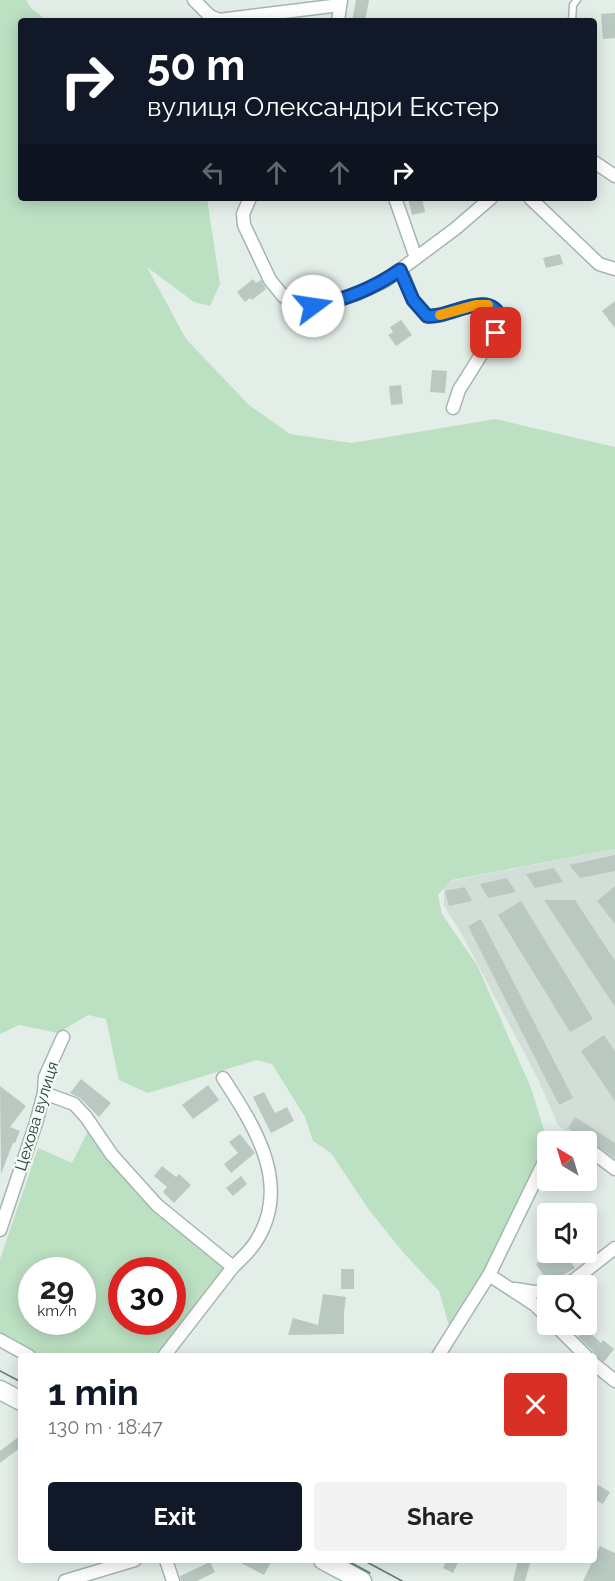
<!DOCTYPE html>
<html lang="en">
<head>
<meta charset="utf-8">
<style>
  :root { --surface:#fff; --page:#f2f2f2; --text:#202124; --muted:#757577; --accent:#111827 }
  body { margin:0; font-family:Raleway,sans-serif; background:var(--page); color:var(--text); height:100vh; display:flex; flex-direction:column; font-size:22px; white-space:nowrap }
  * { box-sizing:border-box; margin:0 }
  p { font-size:20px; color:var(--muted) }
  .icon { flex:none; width:33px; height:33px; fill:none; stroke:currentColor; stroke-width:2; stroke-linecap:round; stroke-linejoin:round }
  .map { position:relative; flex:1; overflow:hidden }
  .details { position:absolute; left:18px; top:1353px; width:579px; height:210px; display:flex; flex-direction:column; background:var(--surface); border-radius:6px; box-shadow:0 3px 15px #0003 }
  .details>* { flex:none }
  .hud { position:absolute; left:18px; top:18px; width:579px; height:183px; border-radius:6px; box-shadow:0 3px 15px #0003; background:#111827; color:#fff; overflow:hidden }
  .needle { width:39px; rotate:322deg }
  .controls { position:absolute; left:537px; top:1131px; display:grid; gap:12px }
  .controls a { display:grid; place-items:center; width:60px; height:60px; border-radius:6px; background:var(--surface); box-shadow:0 3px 15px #0003; font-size:30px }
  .speed { position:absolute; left:18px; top:1257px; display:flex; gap:12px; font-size:30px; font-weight:700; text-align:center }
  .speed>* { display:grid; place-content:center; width:78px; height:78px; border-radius:50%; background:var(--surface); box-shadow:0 3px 15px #0003; line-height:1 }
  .speed small { font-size:15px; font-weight:400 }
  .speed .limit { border:9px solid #d22; background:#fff; color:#111 }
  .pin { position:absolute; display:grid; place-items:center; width:51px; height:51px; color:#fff; margin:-26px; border-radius:12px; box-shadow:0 3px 9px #0006 }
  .me { position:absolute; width:66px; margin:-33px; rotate:76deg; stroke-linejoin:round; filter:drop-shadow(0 0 4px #0008) }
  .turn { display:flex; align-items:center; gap:21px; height:126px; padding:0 30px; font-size:27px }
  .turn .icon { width:78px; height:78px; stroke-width:2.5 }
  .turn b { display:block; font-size:42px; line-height:51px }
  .lanes { display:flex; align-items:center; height:57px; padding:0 30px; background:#0003; justify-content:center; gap:30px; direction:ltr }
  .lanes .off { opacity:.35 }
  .round { display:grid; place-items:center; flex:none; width:63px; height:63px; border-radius:6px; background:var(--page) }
  .headline { display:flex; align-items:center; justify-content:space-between; height:102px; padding:0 30px }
  h1 { font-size:36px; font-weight:700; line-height:45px; color:var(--accent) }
  .button { display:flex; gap:12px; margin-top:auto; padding:12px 30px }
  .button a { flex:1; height:69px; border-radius:6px; background:var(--accent); color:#fff; font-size:24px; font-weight:700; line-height:69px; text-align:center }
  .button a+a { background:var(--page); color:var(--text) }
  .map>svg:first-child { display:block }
  .built { fill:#d2ded7 }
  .green { fill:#bce0c2; fill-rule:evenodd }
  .building { fill:#b9c9c1 }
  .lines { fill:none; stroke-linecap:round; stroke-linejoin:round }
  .service-casing { stroke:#a6b6af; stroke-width:9 }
  .minor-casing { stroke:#a6b6af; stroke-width:15 }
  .secondary-casing { stroke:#a1baaf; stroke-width:21 }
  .service { stroke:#fff; stroke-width:6 }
  .minor { stroke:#fff; stroke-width:12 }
  .secondary { stroke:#fff; stroke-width:18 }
  .tram { stroke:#5d7c71; stroke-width:1.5 }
  .route-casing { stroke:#114b97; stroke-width:15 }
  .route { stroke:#1a73e8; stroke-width:10 }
  .slow { stroke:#f59e0b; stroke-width:10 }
  .labels { text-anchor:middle; stroke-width:4.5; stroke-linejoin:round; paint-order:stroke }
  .street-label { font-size:16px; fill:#224036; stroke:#f4faf7 }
</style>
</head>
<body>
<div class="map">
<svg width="615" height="1581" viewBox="0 0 615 1581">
  <rect width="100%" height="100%" fill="#e4eee8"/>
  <path class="built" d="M615,849V1169L558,1125L538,1079L461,933L444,906V887L451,881Z"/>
  <g class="green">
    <path d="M0,0H26L31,8L47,21H21V198H207L220,284L210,306L194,302L147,267L186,339L249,405L290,434L352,443L495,419L615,447V849L452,880L438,895L442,914L477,965L531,1088L545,1133L547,1154L451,1333L439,1291L402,1251L369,1210L331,1153L313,1141L305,1117L272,1064L257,1060L148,1093L119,1080L106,1019L88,1015L58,1033L19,1025L0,1034Z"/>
    <path d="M89,1129L226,1269L158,1356H41L0,1333V1259L38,1148L72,1163ZM32,1270H82V1322H32ZM122,1270H172V1322H122Z"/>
  </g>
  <g class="building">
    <path d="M356,0H369L365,21H352Z"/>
    <path d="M615,13V38L603,39L601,14Z"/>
    <path d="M408,198H422L425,212L412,215Z"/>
    <path d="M560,254L563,264L546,268L543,258Z"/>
    <path d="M253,279L256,283L261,280L266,289L252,300L250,298L245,302L237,292Z"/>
    <path d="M615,301V328L602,311Z"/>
    <path d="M401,320L412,335L396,346L388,335L393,332L390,327Z"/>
    <path d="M432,370L447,371L445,393L430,392Z"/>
    <path d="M401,385L403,404L391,405L389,386Z"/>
    <path d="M615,855V871L580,878L569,865Z"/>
    <path d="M554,868L563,882L535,888L526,874Z"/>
    <path d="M507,878L516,892L488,898L480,884Z"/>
    <path d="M615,886V924L597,901Z"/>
    <path d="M465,887L472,901L449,906L445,891Z"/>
    <path d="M544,900H575L615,961V1007Z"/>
    <path d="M521,901L593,1019L570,1032L498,915Z"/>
    <path d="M481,919L573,1098L559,1105L468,926Z"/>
    <path d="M604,1035L615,1051V1101L581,1051Z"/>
    <path d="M81,1079L111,1103L99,1117L80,1098L70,1093Z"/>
    <path d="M208,1085L219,1100L193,1119L182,1105Z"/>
    <path d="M0,1086L26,1106L10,1127L20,1131L15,1143H13L1,1174Z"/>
    <path d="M264,1092L275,1113L287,1107L294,1121L271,1133L253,1097Z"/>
    <path d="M575,1117L615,1143V1158L586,1139L581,1132L573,1131L568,1128Z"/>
    <path d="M240,1134L255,1153L231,1173L224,1164L238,1153L229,1142Z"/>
    <path d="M162,1166L176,1177L179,1174L191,1185L174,1203L163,1192L167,1187L154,1176Z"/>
    <path d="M241,1176L247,1184L233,1196L226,1188Z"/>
    <path d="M555,1252H564L575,1268L552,1282L551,1280L548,1282L536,1264Z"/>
    <rect x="341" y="1269" width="13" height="20"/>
    <path d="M323,1294L346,1297L344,1312V1334L288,1335L293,1318L318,1325Z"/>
    <path d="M586,1329L601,1343L603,1340L614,1349L604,1362L594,1355L592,1350L578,1337Z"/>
    <path d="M21,1435V1447L0,1463V1451Z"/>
    <path d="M598,1485L610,1492L603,1504L594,1499V1492Z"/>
    <path d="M600,1546L615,1553V1581H583Z"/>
    <path d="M235,1560H272L264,1575Z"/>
    <path d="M447,1560H459L453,1573L443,1568Z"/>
    <path d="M518,1560H531L525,1581H513Z"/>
    <path d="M210,1562L215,1572L197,1581H181L180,1576Z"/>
  </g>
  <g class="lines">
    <g class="service-casing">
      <path id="service" d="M572,21L573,5L577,0"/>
    </g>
    <g class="minor-casing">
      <g id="minor">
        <path d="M194,0L210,16L219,20L340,5"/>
        <path d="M338,21L341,0"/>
        <path d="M594,162L615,176"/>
        <path d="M250,198L243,214L244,225L270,280L283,296L296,304L313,306L357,294L385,281L455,229L491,198"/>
        <path d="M395,198L416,258"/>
        <path d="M530,198L599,264L615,269"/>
        <path d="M401,270L413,300L427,316C450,319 491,286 502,321L459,390L453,408"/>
        <path d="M223,1078C255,1127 293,1186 255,1243C249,1252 240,1260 233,1267"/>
        <path d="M44,1093L74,1104L86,1117L112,1155L157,1205L233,1267L164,1356"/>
        <path d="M560,1142L577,1139L579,1142"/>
        <path d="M586,1147L615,1169"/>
        <path d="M0,1230L36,1123L44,1093L45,1077L63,1037"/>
        <path d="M489,1275L535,1305L548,1318"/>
        <path d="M562,1286L574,1280L615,1248"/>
        <path d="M515,1289L534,1292L548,1291"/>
        <path d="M554,1324L586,1356"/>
        <path d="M0,1340L29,1356"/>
        <path d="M438,1356L489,1275L548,1154"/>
        <path d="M594,1364L615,1381"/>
        <path d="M166,1560L173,1581"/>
        <path d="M65,1581L135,1560"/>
      </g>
    </g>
    <g class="secondary-casing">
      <g id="secondary">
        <path d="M0,1390L21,1401"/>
        <path d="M323,1560L362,1581"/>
      </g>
    </g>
    <use href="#service" class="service"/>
    <use href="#minor" class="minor"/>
    <use href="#secondary" class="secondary"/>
    <g class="tram">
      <path d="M0,1371L21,1382"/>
      <path d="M346,1560L370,1573"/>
      <path d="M363,1560L402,1581"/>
    </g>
  </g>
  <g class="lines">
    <g class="route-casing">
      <path id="route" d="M313,306C345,300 374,288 400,270L413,300L427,316C450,319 491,286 502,321L496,333"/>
    </g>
    <use href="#route" class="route"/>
    <path class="slow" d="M440,315L476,305H488"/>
  </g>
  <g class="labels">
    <g class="street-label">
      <text transform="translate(36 1116) rotate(-73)" y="6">Цехова вулиця</text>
    </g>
  </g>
</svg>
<div class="controls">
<a><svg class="needle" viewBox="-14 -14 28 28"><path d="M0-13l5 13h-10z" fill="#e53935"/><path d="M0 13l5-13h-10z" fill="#757577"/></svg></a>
<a><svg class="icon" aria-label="sound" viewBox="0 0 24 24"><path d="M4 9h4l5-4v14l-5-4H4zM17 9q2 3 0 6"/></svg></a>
<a><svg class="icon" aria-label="search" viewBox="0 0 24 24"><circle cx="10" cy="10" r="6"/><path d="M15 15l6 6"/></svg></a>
</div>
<div class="speed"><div>29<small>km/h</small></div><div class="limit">30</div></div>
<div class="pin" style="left:496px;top:333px;background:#d93025"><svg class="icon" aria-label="arrive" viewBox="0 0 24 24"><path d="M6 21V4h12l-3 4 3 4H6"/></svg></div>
<svg class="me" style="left:313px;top:306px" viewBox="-20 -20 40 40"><circle r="19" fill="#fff"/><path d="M0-13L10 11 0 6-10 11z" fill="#1a73e8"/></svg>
<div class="hud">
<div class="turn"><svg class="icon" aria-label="right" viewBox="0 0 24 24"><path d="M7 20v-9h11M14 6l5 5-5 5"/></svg><div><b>50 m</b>вулиця Олександри Екстер</div></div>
<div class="lanes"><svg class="icon off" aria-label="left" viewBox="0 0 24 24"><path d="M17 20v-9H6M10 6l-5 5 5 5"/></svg><svg class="icon off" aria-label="ahead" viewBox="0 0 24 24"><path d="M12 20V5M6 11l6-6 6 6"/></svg><svg class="icon off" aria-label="ahead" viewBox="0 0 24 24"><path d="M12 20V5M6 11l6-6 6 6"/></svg><svg class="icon" aria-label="right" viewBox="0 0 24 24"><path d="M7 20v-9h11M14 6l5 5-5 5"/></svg></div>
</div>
<section class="details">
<div class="headline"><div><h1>1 min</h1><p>130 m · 18:47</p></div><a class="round" style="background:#d93025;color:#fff"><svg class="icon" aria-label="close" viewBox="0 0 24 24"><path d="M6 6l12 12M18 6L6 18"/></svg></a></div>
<div class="button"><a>Exit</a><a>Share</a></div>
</section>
</div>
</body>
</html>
